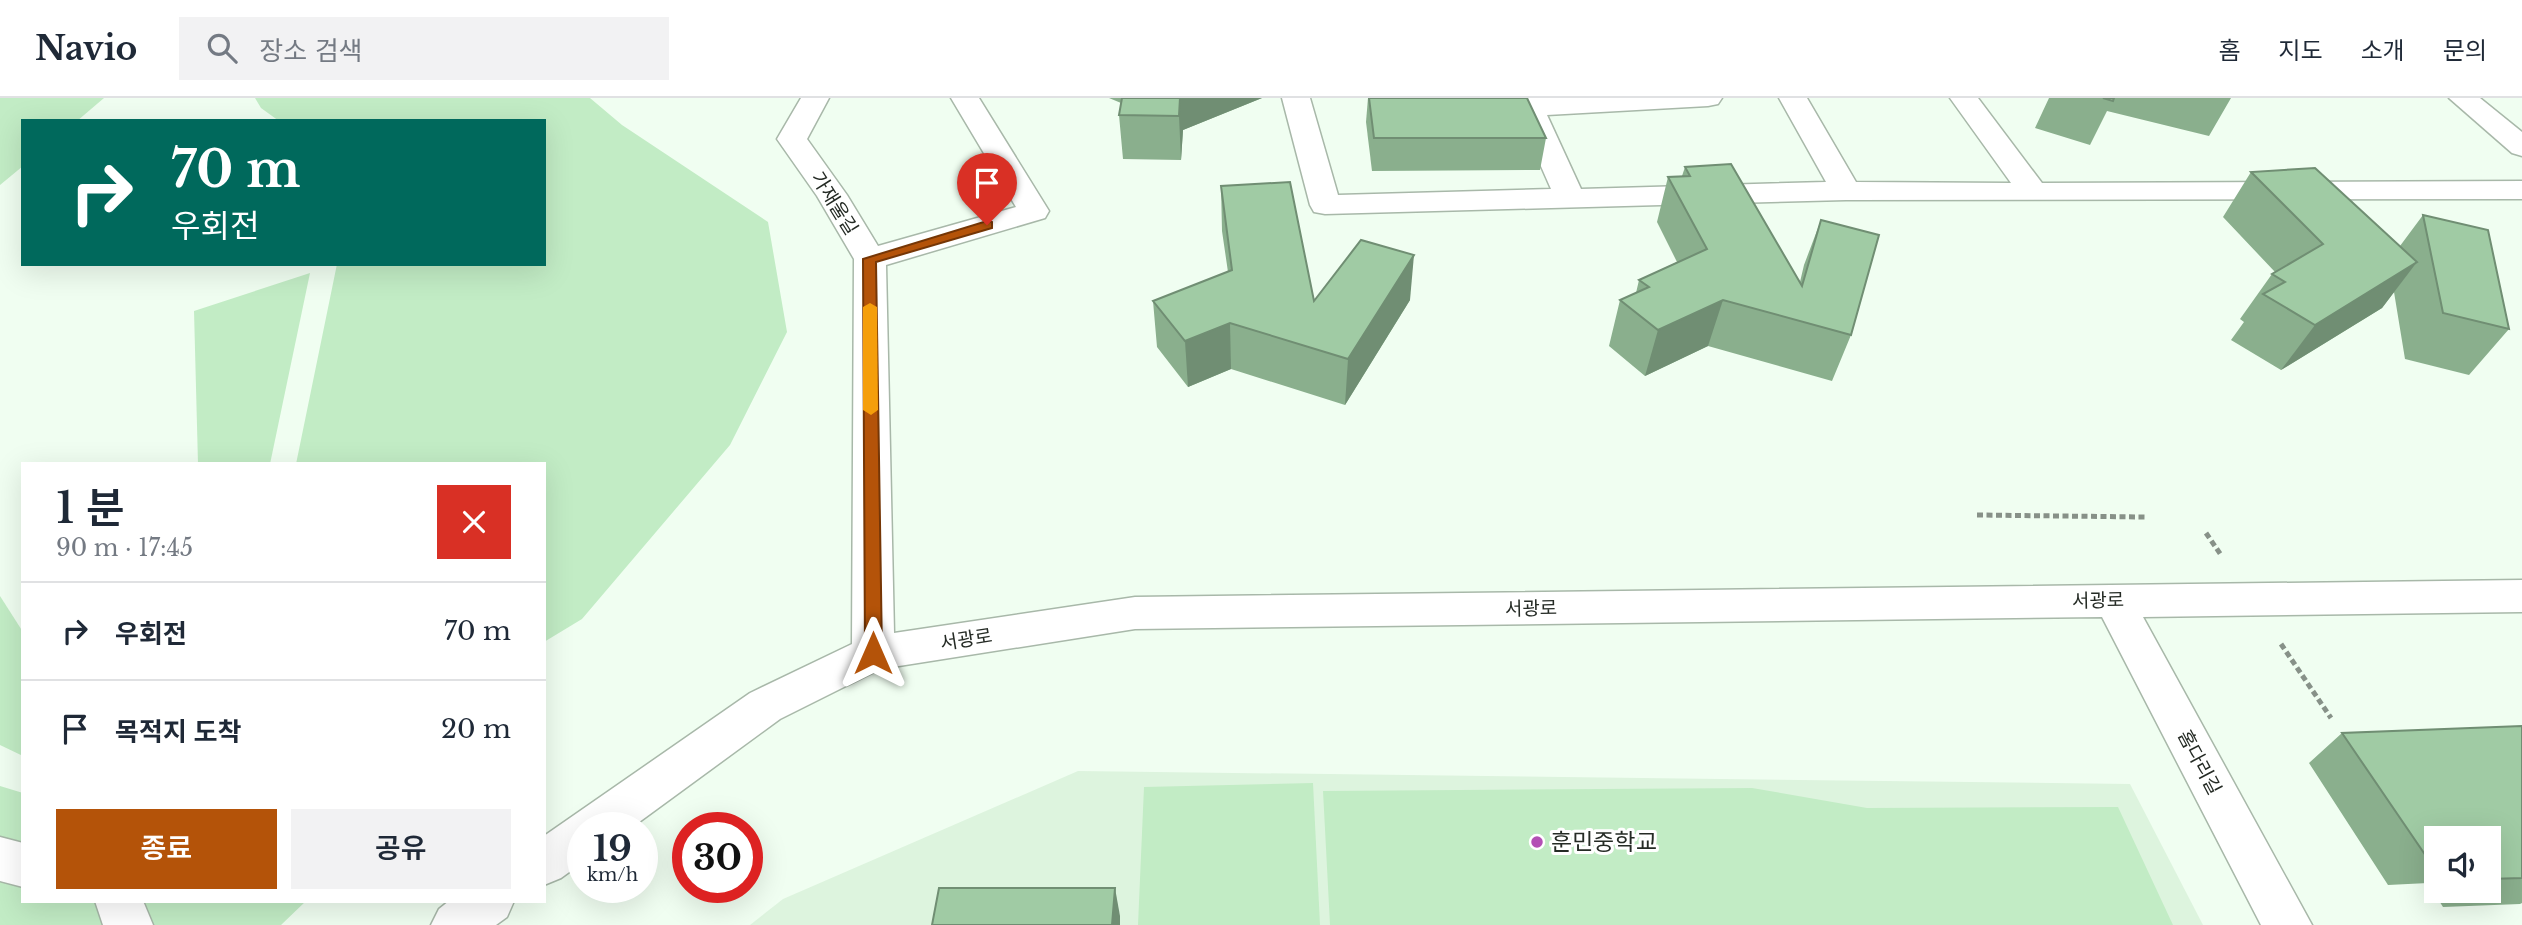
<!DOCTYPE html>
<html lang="ko">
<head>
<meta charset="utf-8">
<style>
  :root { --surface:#fff; --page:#f2f2f3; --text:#1f2937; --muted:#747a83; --line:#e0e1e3; --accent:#b45309 }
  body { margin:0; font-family:"Libre Baskerville","Noto Sans KR",serif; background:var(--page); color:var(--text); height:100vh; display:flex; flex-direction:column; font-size:26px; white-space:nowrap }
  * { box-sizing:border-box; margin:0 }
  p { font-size:23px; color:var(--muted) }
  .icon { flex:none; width:38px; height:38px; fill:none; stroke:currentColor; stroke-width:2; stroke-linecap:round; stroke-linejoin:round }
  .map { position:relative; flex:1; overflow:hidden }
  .sheet { position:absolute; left:21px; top:364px; width:525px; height:441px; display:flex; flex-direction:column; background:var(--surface); border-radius:0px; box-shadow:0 7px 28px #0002 }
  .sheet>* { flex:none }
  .top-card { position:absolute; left:21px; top:21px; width:525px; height:147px; border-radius:0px; box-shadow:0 7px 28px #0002; background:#00695c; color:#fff; overflow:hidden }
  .tools { position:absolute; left:2424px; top:728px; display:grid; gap:14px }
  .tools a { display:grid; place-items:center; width:77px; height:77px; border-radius:0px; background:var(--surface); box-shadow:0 7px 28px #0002; font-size:35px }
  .speed { position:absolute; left:567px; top:714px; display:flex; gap:14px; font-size:35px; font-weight:700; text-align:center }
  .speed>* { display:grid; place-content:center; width:91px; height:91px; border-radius:50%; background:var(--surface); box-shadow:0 7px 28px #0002; line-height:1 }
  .speed small { font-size:18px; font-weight:400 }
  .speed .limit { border:10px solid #d22; background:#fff; color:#111 }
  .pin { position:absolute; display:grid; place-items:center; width:60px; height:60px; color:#fff; margin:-72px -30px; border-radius:50% 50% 50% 0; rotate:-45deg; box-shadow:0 0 7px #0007 }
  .pin .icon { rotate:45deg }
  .me { position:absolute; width:77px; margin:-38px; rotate:0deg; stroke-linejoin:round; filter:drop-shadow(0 0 5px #0008) }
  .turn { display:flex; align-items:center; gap:24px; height:147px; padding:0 35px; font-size:32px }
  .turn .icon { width:91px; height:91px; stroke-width:2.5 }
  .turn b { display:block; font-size:49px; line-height:60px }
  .round { display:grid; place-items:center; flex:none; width:74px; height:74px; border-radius:0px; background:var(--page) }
  .overview { display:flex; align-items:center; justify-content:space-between; height:119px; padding:0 35px }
  h1 { font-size:42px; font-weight:600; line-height:52px }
  .button { display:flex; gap:14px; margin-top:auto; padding:14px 35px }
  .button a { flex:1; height:80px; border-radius:0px; background:var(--accent); color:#fff; font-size:28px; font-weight:600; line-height:80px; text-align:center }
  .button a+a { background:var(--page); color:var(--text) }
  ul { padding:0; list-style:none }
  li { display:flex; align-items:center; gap:21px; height:98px; padding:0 35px; border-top:2px solid var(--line) }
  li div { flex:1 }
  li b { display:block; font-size:26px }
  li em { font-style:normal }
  header { display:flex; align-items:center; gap:42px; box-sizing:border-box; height:98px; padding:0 35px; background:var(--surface); border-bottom:2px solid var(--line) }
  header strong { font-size:33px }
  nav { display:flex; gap:38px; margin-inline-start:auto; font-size:24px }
  .search { width:490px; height:63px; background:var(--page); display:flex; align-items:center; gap:18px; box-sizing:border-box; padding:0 24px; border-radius:0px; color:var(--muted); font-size:26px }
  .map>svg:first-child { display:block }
  .built { fill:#ddf4de }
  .green { fill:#c2ecc5 }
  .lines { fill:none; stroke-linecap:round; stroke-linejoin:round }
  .minor-casing { stroke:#a8b8a9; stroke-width:3 }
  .path { stroke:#879188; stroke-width:5; stroke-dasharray:6 3.5; stroke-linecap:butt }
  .minor { fill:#fff; fill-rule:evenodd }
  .wall { fill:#8aaf8d; fill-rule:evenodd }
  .shaded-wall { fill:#708e73 }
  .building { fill:#a0cba4; stroke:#708e73; stroke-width:2 }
  .route { fill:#b45309; stroke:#753606; stroke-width:2 }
  .slow { fill:#f59e0b }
  .poi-dot { fill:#b34fb5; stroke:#fff; stroke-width:2.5 }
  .labels { text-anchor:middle; stroke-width:6; stroke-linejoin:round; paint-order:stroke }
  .street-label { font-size:19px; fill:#252b25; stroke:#fff }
  .near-poi-label { font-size:23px; fill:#252b25; stroke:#fff; text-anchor:start }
</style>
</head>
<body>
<header>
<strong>Navio</strong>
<div class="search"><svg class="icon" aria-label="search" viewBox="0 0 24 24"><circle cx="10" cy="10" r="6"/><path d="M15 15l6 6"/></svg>장소 검색</div>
<nav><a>홈</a><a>지도</a><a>소개</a><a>문의</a></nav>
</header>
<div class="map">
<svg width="2522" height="827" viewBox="0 0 2522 827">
  <rect width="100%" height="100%" fill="#f0fef1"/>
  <path class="built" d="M1078,673L2130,686L2203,827H750L783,801Z"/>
  <g class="green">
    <path d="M0,0H104L77,23H23V68L0,87Z"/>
    <path d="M255,0H590L622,27L768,124L787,234L730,347L582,521L544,544V366H296L337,166H544V23H279L261,10Z"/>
    <path d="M310,175L270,366H198L194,213Z"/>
    <path d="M0,498L23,534V658L0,647Z"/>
    <path d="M1313,685L1320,827H1138L1144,689Z"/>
    <path d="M0,688L23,695V803H306L281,827H0Z"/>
    <path d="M1752,690L1867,710L2118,709L2173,827H1330L1323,693Z"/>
  </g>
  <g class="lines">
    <g class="minor-casing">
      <g id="minor">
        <path d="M801,0H829L807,41L847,97L878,148L1016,109L951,0H979L1049,113L1045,120L886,167L894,535L1135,499L2522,482V514L2143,519L2312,827H2261L2102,519L1135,531L880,571L780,621L631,730H583V764L561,780L544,787V738L750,595L852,546L854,161L817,98L777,41Z"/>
        <path d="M1282,0H1310L1338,97L1551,91L1511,0H1722L1718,6L1708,8L1547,17L1581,91L1826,84L1779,0H1807L1856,84L2011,85L1950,0H1978L2042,85L2522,83V101L1846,102L1325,116L1314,114L1310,107Z"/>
        <path d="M2449,0H2480L2522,34V58L2512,55Z"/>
        <path d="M0,739L23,745V789L0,783Z"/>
        <path d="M95,803H143L153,827H103Z"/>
        <path d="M449,803H514L507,819L496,827H431L439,811Z"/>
      </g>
    </g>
    <g class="path">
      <path d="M1977,417L2145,419"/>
      <path d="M2206,435L2221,457"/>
      <path d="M2281,546L2331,620"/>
    </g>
    <use href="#minor" class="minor"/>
  </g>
  <g class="wall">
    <path d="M1109,0H1262L1183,32L1181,62L1123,61L1119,17L1121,5Z"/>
    <path d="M1368,0H1527L1546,40L1540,72L1372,73L1366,24Z"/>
    <path d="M2049,0H2231L2209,38L2107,13L2090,47L2035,30Z"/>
    <path d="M1685,69L1800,184L1804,167L1821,122L1851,237L1832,283L1708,248L1645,278L1609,248L1620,202L1636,195L1639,182L1677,164L1657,124L1668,79L1682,78Z"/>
    <path d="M2251,74L2400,148L2423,117L2509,231L2469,277L2405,261L2394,194L2382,210L2281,272L2231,242L2244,224L2240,221L2272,176L2275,174L2223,119Z"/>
    <path d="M1221,88L1314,203L1410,202L1345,307L1231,271L1188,289L1157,249L1153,203L1228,174L1222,133Z"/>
    <path d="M2522,628V805L2520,806L2443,809L2428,785L2388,787L2309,665L2342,635ZM2436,740H2488V793H2436Z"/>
  </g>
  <g class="shaded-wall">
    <path d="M1180,0H1262L1183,32L1181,62L1179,18Z"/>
    <path d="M1414,157L1410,202L1345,307L1348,261Z"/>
    <path d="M2417,164L2382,210L2281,272L2315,227Z"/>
    <path d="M1723,202L1708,248L1645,278L1658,232Z"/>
    <path d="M1230,225L1231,271L1188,289L1185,243Z"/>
    <path d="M1115,790L1120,818V827H1112Z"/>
  </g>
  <g class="building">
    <path d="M1122,0H1180L1179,18L1119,17Z"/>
    <path d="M1369,0H1527L1546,40H1374Z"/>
    <path d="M2103,0H2114L2113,3Z"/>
    <path d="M1731,66L1802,188L1821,122L1879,137L1851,237L1723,202L1658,232L1620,202L1649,189L1639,182L1707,151L1668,79L1690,78L1685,69Z"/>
    <path d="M2315,70L2417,164L2315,227L2263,196L2285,184L2272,176L2323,146L2251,74Z"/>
    <path d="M1290,84L1314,203L1361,142L1414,157L1348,261L1230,225L1185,243L1153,203L1232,172L1221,88Z"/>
    <path d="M2423,117L2488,132L2509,231L2443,215Z"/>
    <path d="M2522,628V780L2488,781V740H2436V758H2426L2342,635Z"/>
    <path d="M939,790H1115L1112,827H932Z"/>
  </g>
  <path class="route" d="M987,123L992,124V130L876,164L882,555L873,562L865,555L863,161Z"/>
  <path class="slow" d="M870,205L877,209L878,312L871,317L863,312V209Z"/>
  <circle class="poi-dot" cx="1537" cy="744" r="7"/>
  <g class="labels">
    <g class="street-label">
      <text transform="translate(835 105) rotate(58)" y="7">가재울길</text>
      <text transform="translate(2098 502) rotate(-1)" y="7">서광로</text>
      <text transform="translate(1531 510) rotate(-1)" y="7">서광로</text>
      <text transform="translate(966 541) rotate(-9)" y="7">서광로</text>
      <text transform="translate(2200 664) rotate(62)" y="7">홈다리길</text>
    </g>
    <g class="near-poi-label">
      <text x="1551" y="752">훈민중학교</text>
    </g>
  </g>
</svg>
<div class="tools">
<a><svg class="icon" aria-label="sound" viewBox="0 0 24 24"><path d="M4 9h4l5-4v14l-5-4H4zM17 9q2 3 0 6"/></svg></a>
</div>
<div class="speed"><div>19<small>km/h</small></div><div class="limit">30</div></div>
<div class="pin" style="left:987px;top:127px;background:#d93025"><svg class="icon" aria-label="arrive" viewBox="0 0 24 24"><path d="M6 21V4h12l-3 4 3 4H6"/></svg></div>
<svg class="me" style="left:873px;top:555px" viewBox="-20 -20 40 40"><path d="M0-17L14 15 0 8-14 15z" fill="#b45309" stroke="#fff" stroke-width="4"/></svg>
<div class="top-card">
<div class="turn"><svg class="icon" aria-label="right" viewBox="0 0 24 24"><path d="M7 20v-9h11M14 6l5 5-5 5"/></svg><div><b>70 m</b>우회전</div></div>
</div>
<section class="sheet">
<div class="overview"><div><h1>1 분</h1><p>90 m · 17:45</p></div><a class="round" style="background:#d93025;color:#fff"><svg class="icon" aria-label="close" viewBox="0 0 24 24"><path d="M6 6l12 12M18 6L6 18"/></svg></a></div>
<ul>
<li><svg class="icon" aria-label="right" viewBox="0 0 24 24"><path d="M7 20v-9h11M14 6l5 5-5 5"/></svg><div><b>우회전</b></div><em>70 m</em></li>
<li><svg class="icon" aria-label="arrive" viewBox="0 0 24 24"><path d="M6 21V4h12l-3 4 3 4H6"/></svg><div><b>목적지 도착</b></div><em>20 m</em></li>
</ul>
<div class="button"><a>종료</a><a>공유</a></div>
</section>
</div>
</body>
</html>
